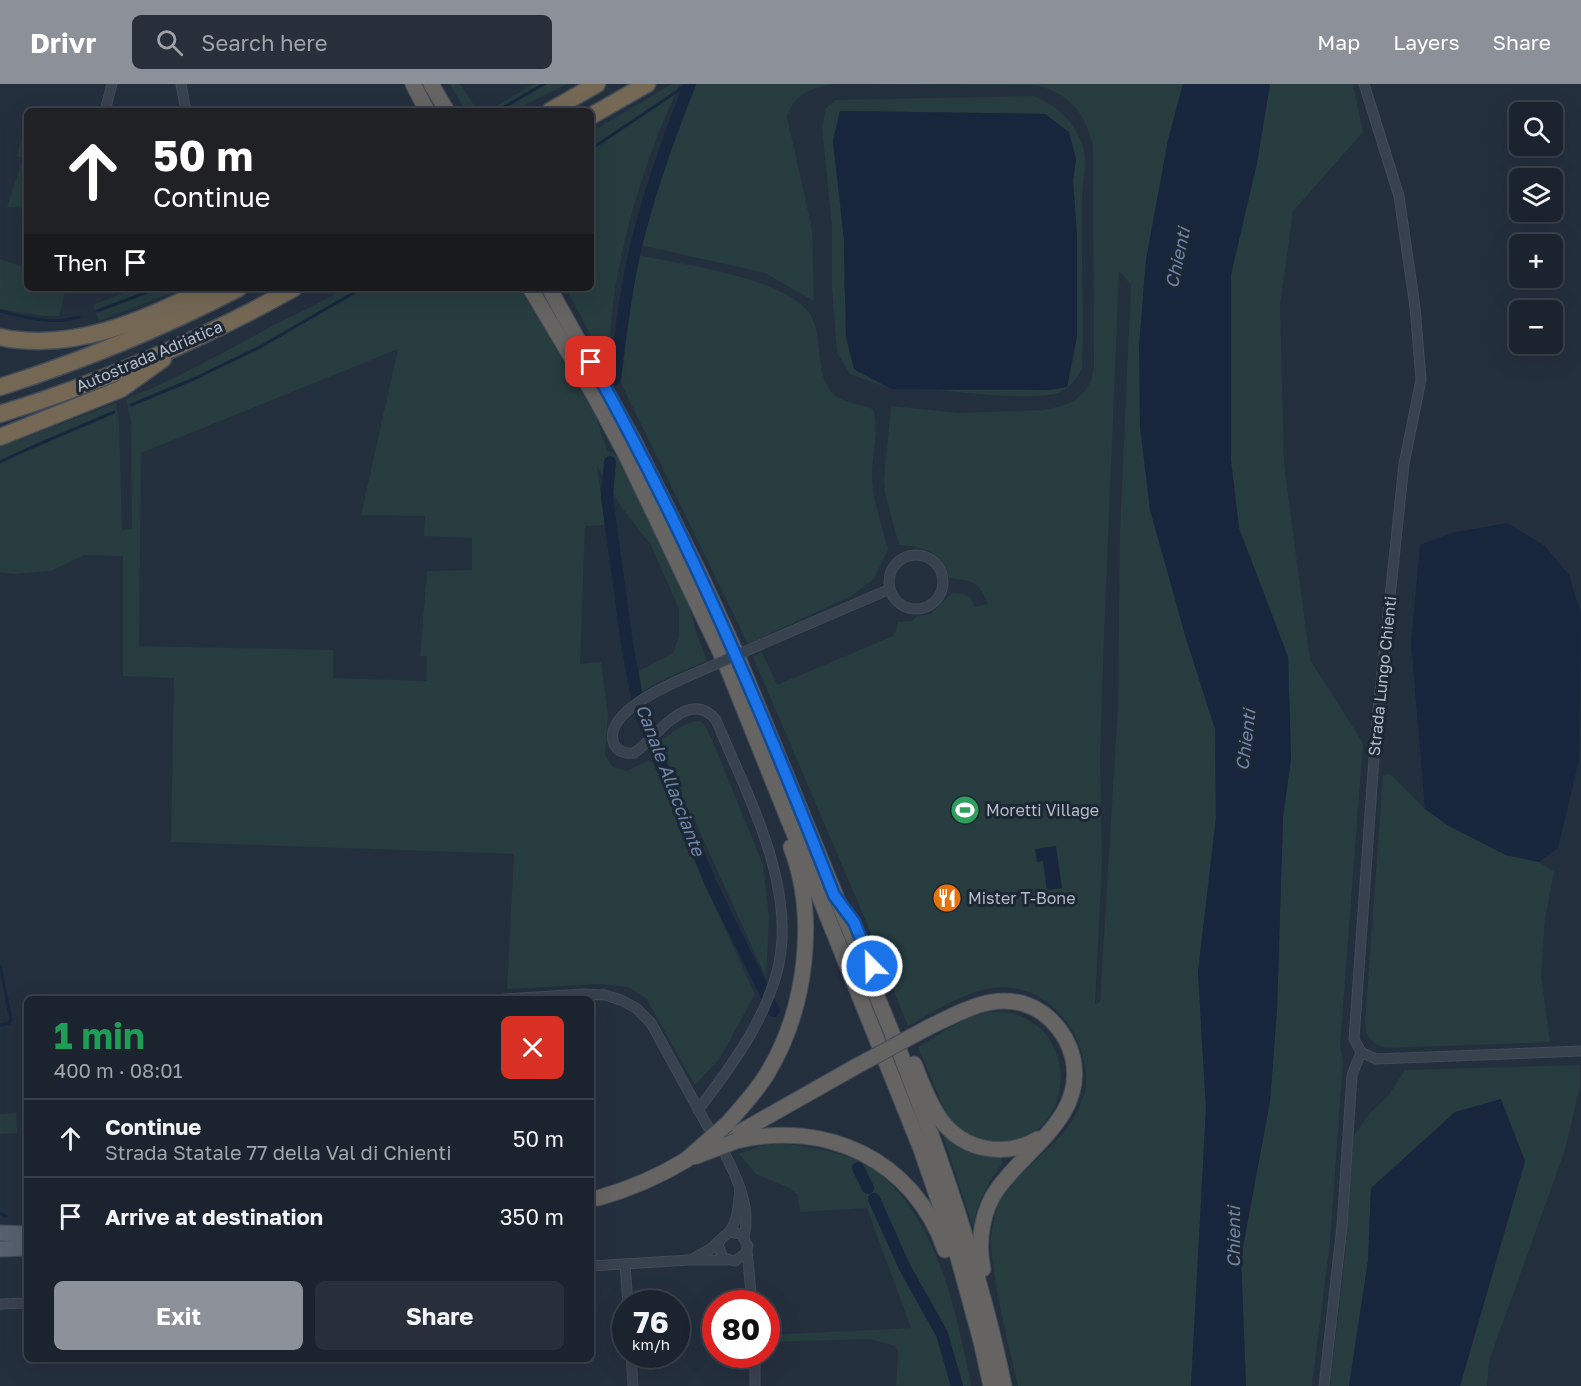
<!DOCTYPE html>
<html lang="en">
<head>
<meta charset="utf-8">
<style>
  :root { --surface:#1b232e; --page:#282f3a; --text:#f1f3f6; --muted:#a0a4aa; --line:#39404a; --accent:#8c9099 }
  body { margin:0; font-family:"Golos Text",sans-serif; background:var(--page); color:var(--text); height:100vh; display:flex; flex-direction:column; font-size:22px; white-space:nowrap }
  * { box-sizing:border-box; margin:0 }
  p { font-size:20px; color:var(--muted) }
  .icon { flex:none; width:33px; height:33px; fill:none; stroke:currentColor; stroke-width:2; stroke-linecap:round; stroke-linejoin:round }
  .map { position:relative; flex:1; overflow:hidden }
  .panel { position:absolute; left:24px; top:912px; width:570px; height:366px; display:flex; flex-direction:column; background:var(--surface); border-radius:9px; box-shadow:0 6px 24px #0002,0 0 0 2px var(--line) }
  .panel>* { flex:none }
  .guide { position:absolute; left:24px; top:24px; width:570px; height:183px; border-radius:9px; box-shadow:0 6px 24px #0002,0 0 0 2px var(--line); background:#202124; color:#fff; overflow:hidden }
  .fabs { position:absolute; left:1509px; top:18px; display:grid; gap:12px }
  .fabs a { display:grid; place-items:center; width:54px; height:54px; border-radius:9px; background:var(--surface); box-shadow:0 6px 24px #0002,0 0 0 2px var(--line); font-size:30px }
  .speed { position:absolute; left:612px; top:1206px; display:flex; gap:12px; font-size:30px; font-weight:700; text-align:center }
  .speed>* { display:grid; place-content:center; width:78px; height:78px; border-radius:50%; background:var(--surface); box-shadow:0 6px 24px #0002,0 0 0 2px var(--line); line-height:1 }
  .speed small { font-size:15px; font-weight:400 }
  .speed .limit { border:9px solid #d22; background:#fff; color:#111 }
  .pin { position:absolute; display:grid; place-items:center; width:51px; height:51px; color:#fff; margin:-26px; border-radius:12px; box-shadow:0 3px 9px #0006 }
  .me { position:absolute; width:66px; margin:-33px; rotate:337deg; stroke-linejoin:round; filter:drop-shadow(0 0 4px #0008) }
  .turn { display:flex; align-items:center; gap:21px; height:126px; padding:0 30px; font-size:27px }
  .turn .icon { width:78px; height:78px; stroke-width:2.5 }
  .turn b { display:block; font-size:42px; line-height:51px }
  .then { display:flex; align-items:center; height:57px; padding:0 30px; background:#0003; gap:12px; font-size:22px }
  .round { display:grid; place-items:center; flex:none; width:63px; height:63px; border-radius:9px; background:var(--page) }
  .headline { display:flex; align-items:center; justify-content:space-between; height:102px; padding:0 30px }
  h1 { font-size:36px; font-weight:700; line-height:45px; color:#1e9e55 }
  .cta { display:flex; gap:12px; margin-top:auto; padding:12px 30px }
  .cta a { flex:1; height:69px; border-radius:9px; background:var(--accent); color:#fff; font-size:24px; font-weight:700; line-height:69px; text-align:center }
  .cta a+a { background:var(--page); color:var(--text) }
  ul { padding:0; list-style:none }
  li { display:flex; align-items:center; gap:18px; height:78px; padding:0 30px; border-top:2px solid var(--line) }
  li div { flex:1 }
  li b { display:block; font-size:22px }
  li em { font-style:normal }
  header { display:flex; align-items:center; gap:36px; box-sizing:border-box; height:84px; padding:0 30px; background:var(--accent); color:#fff }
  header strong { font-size:28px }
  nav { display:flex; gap:33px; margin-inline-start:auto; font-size:21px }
  .search { width:420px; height:54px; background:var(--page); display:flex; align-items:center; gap:15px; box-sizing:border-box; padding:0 21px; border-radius:9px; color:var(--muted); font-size:22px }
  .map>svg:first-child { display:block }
  .green { fill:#263c3f; fill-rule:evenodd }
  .water { fill:#17263c }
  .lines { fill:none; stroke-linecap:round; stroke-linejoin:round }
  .stream { stroke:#17263c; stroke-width:3 }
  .canal { stroke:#17263c; stroke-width:12 }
  .minor-casing { stroke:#414a57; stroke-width:11 }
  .primary-casing { stroke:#414a57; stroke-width:17 }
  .trunk-casing { stroke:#434c59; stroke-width:17 }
  .motorway-casing { stroke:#434c59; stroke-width:19 }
  .minor { stroke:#38414e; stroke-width:9 }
  .primary { stroke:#56606e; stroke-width:15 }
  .trunk { stroke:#656462; stroke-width:15 }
  .motorway { stroke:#746855; stroke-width:16 }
  .minor-bridge-casing { stroke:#414a57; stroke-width:11; stroke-linecap:butt }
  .trunk-bridge-casing { stroke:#434c59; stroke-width:17; stroke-linecap:butt }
  .minor-bridge { stroke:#38414e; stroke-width:9 }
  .trunk-bridge { stroke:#656462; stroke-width:15 }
  .route-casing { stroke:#114b97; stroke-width:15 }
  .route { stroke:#1a73e8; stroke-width:10 }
  .labels { text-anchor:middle; stroke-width:6; stroke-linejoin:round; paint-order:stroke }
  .street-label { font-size:16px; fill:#b4bcc9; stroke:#1d2633 }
  .poi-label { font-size:16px; fill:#b4bcc9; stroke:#1d2633; text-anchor:start }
  .water-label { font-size:18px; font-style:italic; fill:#6d86a8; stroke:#1d2633 }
</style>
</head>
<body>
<header>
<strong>Drivr</strong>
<div class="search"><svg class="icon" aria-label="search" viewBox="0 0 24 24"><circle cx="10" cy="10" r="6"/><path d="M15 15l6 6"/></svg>Search here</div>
<nav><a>Map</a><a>Layers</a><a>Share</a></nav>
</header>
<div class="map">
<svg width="1581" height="1302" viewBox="0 0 1581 1302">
  <rect width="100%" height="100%" fill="#242f3e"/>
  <g class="green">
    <path d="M450,0H460L478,27H466Z"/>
    <path d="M533,0H567L513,27H488Z"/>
    <path d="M672,0H680C649,64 627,135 615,205C611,231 610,257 607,283L566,204H591V48Z"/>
    <path d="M696,0H1183L1168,56L1146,176L1139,263L1185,551L1215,645L1216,734L1198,888L1206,1025L1191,1302H1018C1009,1261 997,1219 993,1177C992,1170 990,1162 991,1155C992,1144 995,1129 999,1119C1001,1114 1006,1109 1009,1104C1032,1074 1069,1055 1081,1018C1083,1013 1086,1007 1086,1001C1088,945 1041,890 982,906C956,913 932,929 908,942L860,823L753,573L762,568L777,601L893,552L896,548L897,538L912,537L917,532L931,530L952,509L964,510L971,514L975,523L988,520C979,497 973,497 949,494C940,466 926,464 899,461L885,409L884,395L891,322L960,329L1043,326L1062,322L1074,317L1084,308L1091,297L1094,282L1093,61C1084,28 1071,11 1037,1L831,0C810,5 794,10 787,33L812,145L814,217L765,189L640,161L666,72ZM1119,187L1131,201L1120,446L1118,623L1100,918L1095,920L1102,779L1100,673L1104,551Z"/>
    <path d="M1270,0H1353L1363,48L1293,127L1280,221L1284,381L1310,576L1363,659L1340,962L1343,976L1330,1158L1312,1302H1246L1241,1174L1270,1017L1277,926L1283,733L1291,674L1288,573L1239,444L1231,377V190L1257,79Z"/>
    <path d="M1034,12C1058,22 1075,38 1083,63C1088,78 1082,98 1082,114C1081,171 1084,228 1082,285C1076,295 1071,303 1060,308C1040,318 961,308 935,306H993L1067,303L1077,252V152L1073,96L1076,75L1045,30L840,27L833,57L844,155V204L854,285L891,305L850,290L837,269L832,205V143L822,44L826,24L836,16Z"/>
    <path d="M27,38V137L21,136L24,124L7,123L23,74L17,72Z"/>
    <path d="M638,171C684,181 774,192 806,225C826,245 812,290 834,311C843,318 862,321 873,325C880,347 872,368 872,391C872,416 882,441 888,465L874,495L851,512L748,560L619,295Z"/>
    <path d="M0,175L27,184V204H66L59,232H43L0,225Z"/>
    <path d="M136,204H184L99,237L93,221Z"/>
    <path d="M345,204H520L595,330L607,366L618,373L688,517L696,548L707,577C685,586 662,594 642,608L639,587L673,569L679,553V525L651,461L622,424L597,382L605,441L585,442L580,580L601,578L608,631L605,671L613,683L627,687L649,676L653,679L706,803L755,910L720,974L695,1001L646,914L628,903L602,900L507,905L514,770L171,758L174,594L123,592V472L84,471L51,487L14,490L0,488V363L116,319L119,338L122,446L132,445L131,337L126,315C173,297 219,271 263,247C290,232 318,221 345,204ZM398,265L361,431L425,432L424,452L472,454V486L427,487L420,572H427L426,597L333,594V566L139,562L141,369Z"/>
    <path d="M699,637L704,640L713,658L763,781L769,832L766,894L695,737L691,736L658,658C675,648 679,640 699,637Z"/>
    <path d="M1390,690L1425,725L1449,742L1506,771L1539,778L1554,788L1545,835L1541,891L1550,958L1387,964C1373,961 1365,953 1365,939L1383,691Z"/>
    <path d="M989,928C996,928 1005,927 1012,929C1093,953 1065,1075 985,1058C975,1056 959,1052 952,1043C947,1036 945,1026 941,1018C933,999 926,981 918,963L968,933Z"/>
    <path d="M1580,981V1002L1565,1066L1489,1277L1487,1302H1460L1525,1077L1371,1104L1368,1177L1349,1302H1330L1345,1171L1353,1053L1369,1030L1388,1012L1405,986Z"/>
    <path d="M16,1029L17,1049L0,1050V1030Z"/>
    <path d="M942,1048L955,1058L1001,1072L1003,1078C987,1101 978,1115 973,1143Z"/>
    <path d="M781,1059C810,1063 848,1068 873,1085C937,1130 957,1230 971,1302H896L898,1269L895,1262L870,1255L767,1258V1251L911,1244L867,1124L800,1128L798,1111L789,1104L756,1090L739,1070L760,1062Z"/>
  </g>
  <g class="water">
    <path d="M1183,0H1270L1257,79L1231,190V377L1239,444L1288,573L1291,675L1283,733L1277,926L1270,1017L1241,1174L1246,1302H1191L1206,1025L1198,888L1216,734L1215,645L1185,551L1150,426L1140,343L1139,263L1146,176L1168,56Z"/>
    <path d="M840,27L1045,30L1069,48L1076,75L1073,96L1077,152V252L1067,303L1050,306L891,305L854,285L846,253L844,155L833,57Z"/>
    <path d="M1507,439L1545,462L1569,491L1581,530L1579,676L1558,764L1539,778L1506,771L1449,742L1425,725L1411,559L1420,461L1451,449Z"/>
    <path d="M1056,762L1062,804L1047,806L1043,777L1037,778L1035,765Z"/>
    <path d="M1501,1015L1525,1077L1460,1302H1349L1368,1177L1371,1104L1455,1028Z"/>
  </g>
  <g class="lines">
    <g class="stream">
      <path d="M497,27L544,0"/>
      <path d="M591,65L688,0"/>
      <path d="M0,227C25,234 54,241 79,233"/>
      <path d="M97,227L158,204"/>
      <path d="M131,321L196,294L260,263L362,204"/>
      <path d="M0,378L30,364L114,328"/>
      <path d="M0,882L11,935L9,939L0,941"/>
      <path d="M0,1130L6,1132"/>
    </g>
    <g class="canal">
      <path d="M615,295C621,249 626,203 637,158C651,103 669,52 690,0"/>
      <path d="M610,378L607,413L627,560L637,614L642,633L711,800L774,927"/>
      <path d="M858,1084L868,1104"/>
      <path d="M874,1115L905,1184L942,1250L957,1302"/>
    </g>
    <g class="minor-casing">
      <g id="minor">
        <path d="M181,0L186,27"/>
        <path d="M1364,0L1399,112L1415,223L1421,296L1404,380L1376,646L1354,955L1361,968L1376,975L1581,967"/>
        <path d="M105,27L112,0"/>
        <circle cx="916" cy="498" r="27"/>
        <path d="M762,560L890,505"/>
        <path d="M698,588C677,597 601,627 614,660C618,668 626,670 634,669C656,655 688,602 716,636C747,711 799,805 777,888C763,940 730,984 698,1026"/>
        <path d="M504,915L584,910L605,911L621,916L636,924L651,939L708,1043"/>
        <path d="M726,1072C739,1098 751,1125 744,1153"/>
        <path d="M729,1148L741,1150L748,1162L745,1170L735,1177L723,1174L718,1161C720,1153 725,1153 730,1147C738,1136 739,1117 740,1104"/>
        <path d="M747,1166L752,1220"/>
        <path d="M694,1174L712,1164L719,1157"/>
        <path d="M625,1180L628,1220"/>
        <path d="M591,1182L689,1176H726"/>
        <path d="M0,1220L27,1219"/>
        <path d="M631,1270L633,1302"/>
        <path d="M755,1302V1270"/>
        <path d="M1324,1302L1342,1142L1352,991L1361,968"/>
      </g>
    </g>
    <g class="primary-casing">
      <g id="primary">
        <path d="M0,1149L27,1150"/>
        <path d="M0,1165L27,1164"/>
      </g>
    </g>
    <g class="trunk-casing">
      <g id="trunk">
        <path d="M413,0L427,27"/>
        <path d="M431,0L447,27"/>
        <path d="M530,204L595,313L626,371L725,578L921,1065L958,1173L981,1257L991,1302"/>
        <path d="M549,204L634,357L700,490L737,571L899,966L933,1056C962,1137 987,1218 1004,1302"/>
        <path d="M929,943C967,925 1005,902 1044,930C1058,941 1069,957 1073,975C1085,1032 1028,1063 999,1103C982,1125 977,1158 983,1185"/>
        <path d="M914,980C922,999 929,1020 941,1036C964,1067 1005,1074 1038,1055"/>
        <path d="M727,1040C741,1024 756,1008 767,990C806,926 818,834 791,763"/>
        <path d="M733,1052L855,983"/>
        <path d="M736,1057C826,1035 914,1076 945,1166"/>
        <path d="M598,1114C630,1105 658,1093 686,1076"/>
      </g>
    </g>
    <g class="motorway-casing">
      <g id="motorway">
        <path d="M550,27L597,0"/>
        <path d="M591,32L647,0"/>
        <path d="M0,253C74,269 144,235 209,204"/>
        <path d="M0,303C82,277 162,244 239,204"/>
        <path d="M0,330C97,300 206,254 294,204"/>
        <path d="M0,353L121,305L163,275"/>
      </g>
    </g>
    <use href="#minor" class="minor"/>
    <use href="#primary" class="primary"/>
    <use href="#trunk" class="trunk"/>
    <use href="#motorway" class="motorway"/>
    <g class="minor-bridge-casing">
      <path id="minor-bridge" d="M698,588L762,560"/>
    </g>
    <g class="trunk-bridge-casing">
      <g id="trunk-bridge">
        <path d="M855,983L929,943"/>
        <path d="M694,1073L736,1057"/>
        <path d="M686,1076L727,1040"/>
      </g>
    </g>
    <use href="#minor-bridge" class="minor-bridge"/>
    <use href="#trunk-bridge" class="trunk-bridge"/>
  </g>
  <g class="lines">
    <g class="route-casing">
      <path id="route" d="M591,278C687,449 763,629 834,811L854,838L872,882"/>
    </g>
    <use href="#route" class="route"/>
  </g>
  <defs>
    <g id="stadium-disc" transform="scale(1.5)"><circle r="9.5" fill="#2e9e5b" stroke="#1d2633"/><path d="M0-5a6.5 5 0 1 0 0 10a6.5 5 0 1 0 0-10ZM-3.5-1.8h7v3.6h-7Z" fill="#fff"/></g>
    <g id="restaurant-disc" transform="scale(1.5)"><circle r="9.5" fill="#e8710a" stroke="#1d2633"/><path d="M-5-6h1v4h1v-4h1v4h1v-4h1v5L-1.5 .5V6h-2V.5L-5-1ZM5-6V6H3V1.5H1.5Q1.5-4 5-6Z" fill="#fff"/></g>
  </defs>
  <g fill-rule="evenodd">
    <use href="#stadium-disc" x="965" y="726"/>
    <use href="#restaurant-disc" x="947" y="814"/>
  </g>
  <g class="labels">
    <g class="street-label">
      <text transform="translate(149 272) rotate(-23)" y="6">Autostrada Adriatica</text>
      <text transform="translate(1382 592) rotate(-84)" y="6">Strada Lungo Chienti</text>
    </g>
    <g class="poi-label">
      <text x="986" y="732">Moretti Village</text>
      <text x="968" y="820">Mister T-Bone</text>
    </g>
    <g class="water-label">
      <text transform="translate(1178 174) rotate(-78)" y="6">Chienti</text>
      <text transform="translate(1246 656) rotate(-83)" y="6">Chienti</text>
      <text transform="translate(670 696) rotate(69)" y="6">Canale Allacciante</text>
      <text transform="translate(1234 1153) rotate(-90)" y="6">Chienti</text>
    </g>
  </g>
</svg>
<div class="fabs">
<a><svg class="icon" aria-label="search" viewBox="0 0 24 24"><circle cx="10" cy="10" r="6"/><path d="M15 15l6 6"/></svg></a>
<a><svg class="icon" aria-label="layers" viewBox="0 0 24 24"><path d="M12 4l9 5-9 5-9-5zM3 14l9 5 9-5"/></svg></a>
<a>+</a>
<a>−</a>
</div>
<div class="speed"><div>76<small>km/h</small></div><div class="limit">80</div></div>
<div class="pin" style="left:591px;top:278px;background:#d93025"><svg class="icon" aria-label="arrive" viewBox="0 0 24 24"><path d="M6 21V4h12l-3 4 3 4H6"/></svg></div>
<svg class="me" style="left:872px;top:882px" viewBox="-20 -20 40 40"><circle r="17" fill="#1a73e8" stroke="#fff" stroke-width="3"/><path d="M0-11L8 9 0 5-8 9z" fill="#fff"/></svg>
<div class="guide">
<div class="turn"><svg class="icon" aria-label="ahead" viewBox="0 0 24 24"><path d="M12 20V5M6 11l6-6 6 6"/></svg><div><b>50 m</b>Continue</div></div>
<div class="then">Then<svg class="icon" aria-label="arrive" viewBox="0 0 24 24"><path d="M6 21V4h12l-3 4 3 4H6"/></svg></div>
</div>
<section class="panel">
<div class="headline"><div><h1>1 min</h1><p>400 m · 08:01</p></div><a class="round" style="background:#d93025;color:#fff"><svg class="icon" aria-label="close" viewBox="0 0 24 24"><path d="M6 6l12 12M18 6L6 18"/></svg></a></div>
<ul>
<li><svg class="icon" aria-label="ahead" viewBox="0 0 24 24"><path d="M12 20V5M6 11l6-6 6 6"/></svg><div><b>Continue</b><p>Strada Statale 77 della Val di Chienti</p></div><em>50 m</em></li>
<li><svg class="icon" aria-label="arrive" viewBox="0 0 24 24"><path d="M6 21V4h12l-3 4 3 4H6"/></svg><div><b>Arrive at destination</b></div><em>350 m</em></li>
</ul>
<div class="cta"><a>Exit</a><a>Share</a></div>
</section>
</div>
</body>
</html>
